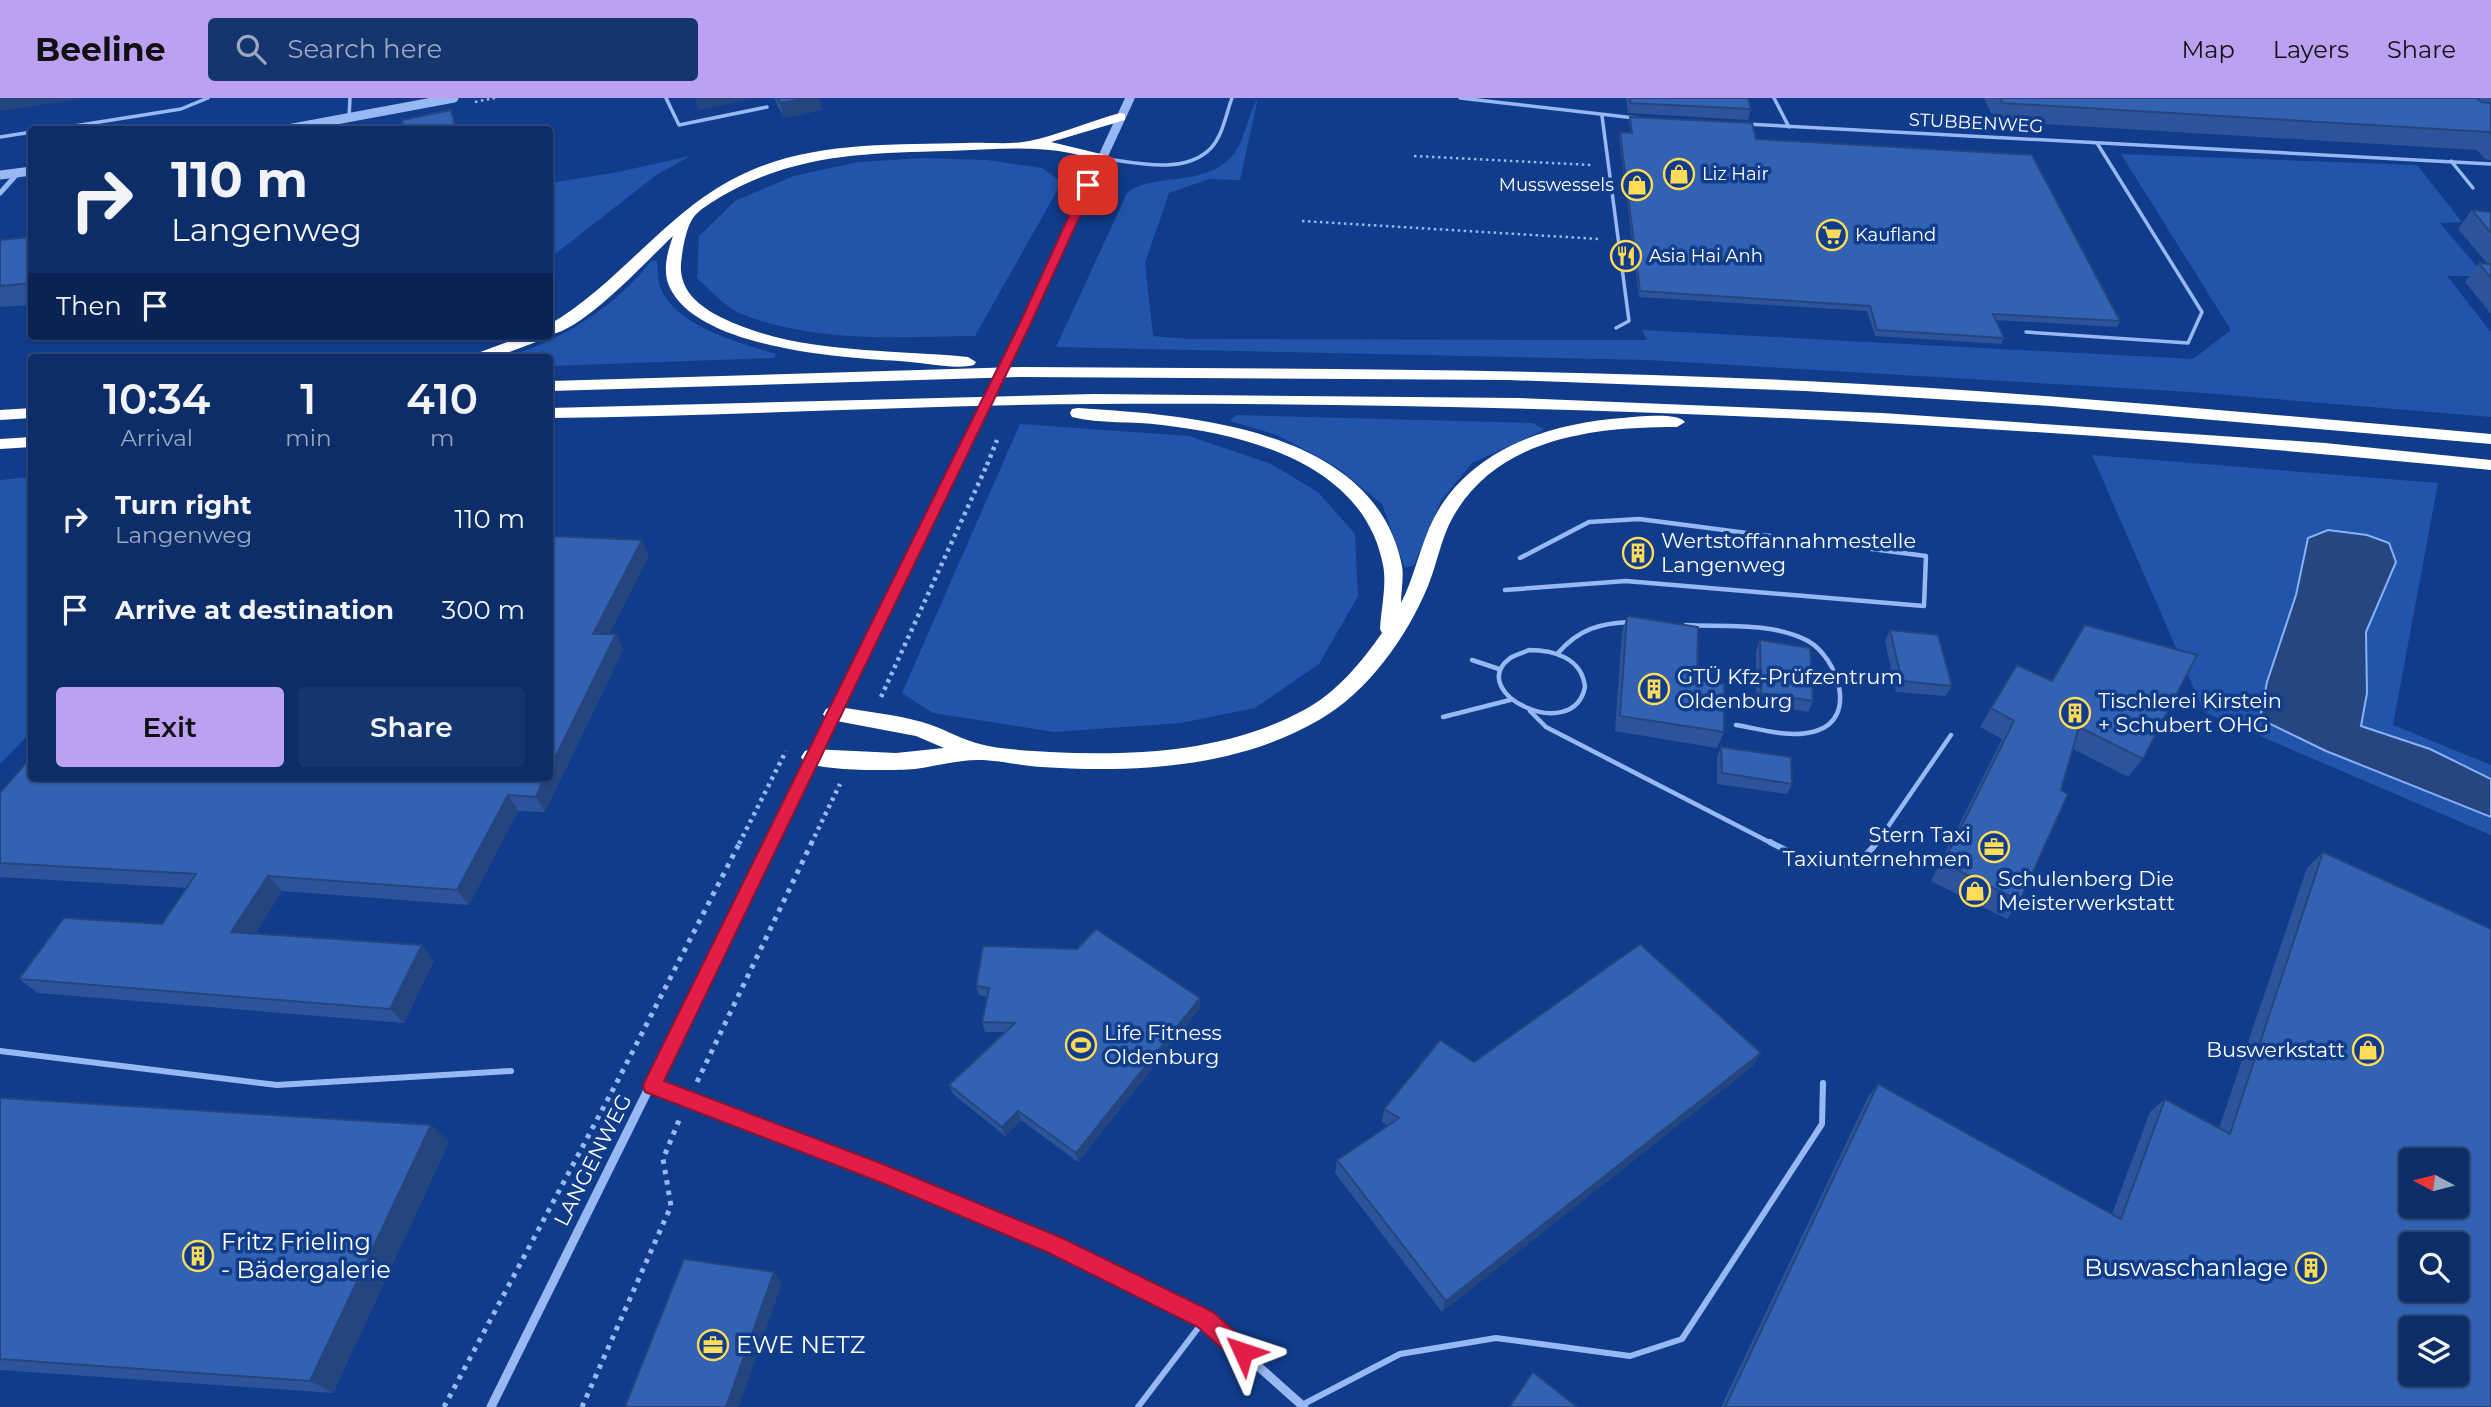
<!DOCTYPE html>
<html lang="en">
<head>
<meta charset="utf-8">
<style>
  :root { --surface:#0c2d68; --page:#15356e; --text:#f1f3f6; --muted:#9aa8c0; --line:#2c497c; --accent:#bca0f2 }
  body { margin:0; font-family:Montserrat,sans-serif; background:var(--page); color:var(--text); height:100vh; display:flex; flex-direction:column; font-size:26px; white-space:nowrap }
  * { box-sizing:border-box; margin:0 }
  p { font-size:23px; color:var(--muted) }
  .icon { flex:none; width:38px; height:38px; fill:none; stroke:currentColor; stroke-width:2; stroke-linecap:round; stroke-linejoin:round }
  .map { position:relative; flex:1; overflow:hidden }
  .drawer { position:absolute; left:28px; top:256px; width:525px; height:427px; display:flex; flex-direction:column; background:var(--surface); border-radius:7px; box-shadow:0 2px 5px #0004,0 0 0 2px var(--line) }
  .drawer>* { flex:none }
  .hud { position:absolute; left:28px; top:28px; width:525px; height:214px; border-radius:7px; box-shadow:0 2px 5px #0004,0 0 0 2px var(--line); background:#0c2d68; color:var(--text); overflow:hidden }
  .needle { width:46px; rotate:277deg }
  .fabs { position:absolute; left:2399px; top:1050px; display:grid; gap:14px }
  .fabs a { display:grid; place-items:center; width:70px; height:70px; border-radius:7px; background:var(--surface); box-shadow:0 2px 5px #0004,0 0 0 2px var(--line); font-size:35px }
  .pin { position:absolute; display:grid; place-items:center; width:60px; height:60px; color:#fff; margin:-30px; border-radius:14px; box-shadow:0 4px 10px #0006 }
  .me { position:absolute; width:77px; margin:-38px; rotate:312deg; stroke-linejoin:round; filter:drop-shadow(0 0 5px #0008) }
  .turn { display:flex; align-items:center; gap:24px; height:147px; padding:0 28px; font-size:32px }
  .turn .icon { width:91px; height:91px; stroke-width:2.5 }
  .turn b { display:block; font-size:49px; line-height:60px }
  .then { display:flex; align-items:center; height:66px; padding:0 28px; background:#0003; gap:14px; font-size:26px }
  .eta { display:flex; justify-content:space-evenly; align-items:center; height:119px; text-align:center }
  .eta b { font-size:42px; font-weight:600; line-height:49px }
  .action { display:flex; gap:14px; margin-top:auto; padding:14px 28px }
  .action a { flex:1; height:80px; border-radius:7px; background:var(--accent); color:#111; font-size:28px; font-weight:600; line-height:80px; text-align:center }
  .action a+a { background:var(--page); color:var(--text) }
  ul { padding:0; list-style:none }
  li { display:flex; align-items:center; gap:21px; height:91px; padding:0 28px }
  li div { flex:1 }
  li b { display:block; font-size:26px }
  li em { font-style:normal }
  header { display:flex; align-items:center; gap:42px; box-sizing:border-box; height:98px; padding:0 35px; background:var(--accent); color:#111 }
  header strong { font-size:33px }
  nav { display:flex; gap:38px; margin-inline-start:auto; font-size:24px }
  .search { width:490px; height:63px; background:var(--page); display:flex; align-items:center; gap:18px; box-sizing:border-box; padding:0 24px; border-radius:7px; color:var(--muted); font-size:26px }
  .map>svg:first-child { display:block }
  .green { fill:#2254ab }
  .water { fill:#254681; stroke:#88b2f6; stroke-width:2 }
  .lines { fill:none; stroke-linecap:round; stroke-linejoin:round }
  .path-far2 { stroke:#97b8f2; stroke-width:2.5; stroke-dasharray:2.5 3.5; stroke-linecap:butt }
  .path-far1 { stroke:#97b8f2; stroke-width:4.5; stroke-dasharray:3.5 4.5; stroke-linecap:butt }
  .path { stroke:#97b8f2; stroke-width:5; stroke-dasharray:4.5 6; stroke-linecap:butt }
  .service-far2 { stroke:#97b8f2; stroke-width:3.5 }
  .service-far1 { stroke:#97b8f2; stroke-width:4.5 }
  .service { stroke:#97b8f2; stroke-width:6 }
  .minor-far2 { stroke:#97b8f2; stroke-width:5 }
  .minor-far1 { stroke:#97b8f2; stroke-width:6 }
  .minor { stroke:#97b8f2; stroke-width:9 }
  .tertiary-far1 { stroke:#97b8f2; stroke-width:9 }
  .tertiary { stroke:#97b8f2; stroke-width:11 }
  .motorway { fill:#fff; fill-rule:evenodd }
  .path-bridge { stroke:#97b8f2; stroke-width:4.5; stroke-dasharray:3.5 4.5; stroke-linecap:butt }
  .tertiary-bridge-far1 { stroke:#97b8f2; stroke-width:9 }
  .tertiary-bridge { stroke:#97b8f2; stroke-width:11 }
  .wall { fill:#2d549a }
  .shaded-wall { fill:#24457d }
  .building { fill:#3462b3; stroke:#24457d; stroke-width:2; fill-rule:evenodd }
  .route { fill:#e11d48; stroke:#92132f; stroke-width:2 }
  .labels { text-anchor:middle; stroke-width:7; stroke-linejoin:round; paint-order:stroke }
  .far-street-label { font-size:18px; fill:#fff; stroke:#103c8b }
  .far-poi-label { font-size:18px; fill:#fff; stroke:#103c8b; text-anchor:start }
  .poi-label { font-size:21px; fill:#fff; stroke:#103c8b; text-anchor:start }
  .street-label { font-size:21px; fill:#fff; stroke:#103c8b }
  .near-poi-label { font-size:24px; fill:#fff; stroke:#103c8b; text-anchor:start }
</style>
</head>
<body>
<header>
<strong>Beeline</strong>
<div class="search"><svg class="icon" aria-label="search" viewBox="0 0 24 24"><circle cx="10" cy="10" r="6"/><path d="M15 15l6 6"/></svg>Search here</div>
<nav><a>Map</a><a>Layers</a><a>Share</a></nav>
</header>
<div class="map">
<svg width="2491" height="1309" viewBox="0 0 2491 1309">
  <rect width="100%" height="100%" fill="#103c8b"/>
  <g class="green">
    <path d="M1258,0L1240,82L1209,81L1169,95L1145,165L1153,238L1188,241L1647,242L1642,232L2193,261L2231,232L2121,56L2417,67L2462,124L2440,125L2485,178H2447L2491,234V319L2191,294L1647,262L1056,249L1127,95C1155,73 1209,91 1235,54C1246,39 1248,15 1258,0Z"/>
    <path d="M690,58L655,78L550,160V85L618,74Z"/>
    <path d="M923,60L987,62L1042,70L1062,84L975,238C896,239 813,245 739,215C724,208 709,191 697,180L699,138L735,103L794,78L858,64Z"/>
    <path d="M652,162L657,163C658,170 657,178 659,185C670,227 740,245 776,256L774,260L550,268V259H507C563,241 616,209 652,162Z"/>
    <path d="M1236,317L1533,325L1544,332L1472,365L1441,403L1414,467L1405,470L1382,406L1335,368L1277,337L1230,323Z"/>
    <path d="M1020,326L1189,338L1271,366L1318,394L1355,436L1358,498L1319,566L1255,610L1181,625L1054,634L933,615L902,595Z"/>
    <path d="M2092,357L2438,385L2393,627L2491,667V681L2430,651L2360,628L2367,595L2366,534L2396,464L2308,440L2296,497L2267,584L2260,621L2326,653L2491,719V737L2204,614Z"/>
    <path d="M31,379V634L0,666V382Z"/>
  </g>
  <path class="water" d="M2328,432L2367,437L2389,445L2396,464L2366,534L2367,595L2361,628L2430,651L2491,681V719L2326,653L2260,621L2267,584L2296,497L2308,440Z"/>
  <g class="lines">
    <g class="path-far2">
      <path d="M475,4L495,0"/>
      <path d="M1414,58L1591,67"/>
      <path d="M1302,123L1599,141"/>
    </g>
    <g class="path-far1">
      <path d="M881,599L987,367"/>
      <path d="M739,746L786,653"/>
      <path d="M811,746L840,686"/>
    </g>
    <g class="path">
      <path d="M697,984L812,744"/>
      <path d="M444,1309L617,984L740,744"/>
      <path d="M582,1309L671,1108L663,1061L680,1020"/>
    </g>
    <g class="service-far2">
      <path d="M666,0L679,27L767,9"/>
      <path d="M1460,0L1635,20"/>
      <path d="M1774,0L1789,29"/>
      <path d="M1602,18L1629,223L1616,230"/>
      <path d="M349,20L350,0"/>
      <path d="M1746,26L2491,66"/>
      <path d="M49,32L181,11L208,0"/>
      <path d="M0,39L32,34"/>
      <path d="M1100,60C1132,64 1185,78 1211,50C1223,37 1226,16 1232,0"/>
      <path d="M2451,63L2473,90"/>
      <path d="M2026,234L2188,245L2202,214L2097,45"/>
    </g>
    <g class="service-far1">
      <path d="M1505,492L1626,483L1924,508L1926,458L1639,421L1589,424L1520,460"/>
      <path d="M1686,527C1725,529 1773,524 1808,543C1837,559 1859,620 1816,633C1790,641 1761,631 1736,627"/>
      <path d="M1529,552C1554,552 1582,560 1585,589C1573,647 1466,595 1509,561C1514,557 1523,555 1529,552Z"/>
      <path d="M1558,555C1579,531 1600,525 1631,524"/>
      <path d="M1472,562L1499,571"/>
      <path d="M1530,613L1546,629L1773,746"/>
      <path d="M1443,619L1510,602"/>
      <path d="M1876,746L1951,637"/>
    </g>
    <g class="service">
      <path d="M1770,744C1806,763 1848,786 1877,744"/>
      <path d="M0,953L277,987L511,973"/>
      <path d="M1302,1307L1400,1256L1496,1240L1630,1258L1682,1241L1822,1026L1823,985"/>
      <path d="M1138,1309L1205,1221"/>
    </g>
    <path class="minor-far2" d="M0,95L18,75"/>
    <path class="minor-far1" d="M770,746L812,660"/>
    <g class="minor">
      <path d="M652,987L880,1074L1054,1147L1205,1221L1304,1309"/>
      <path d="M491,1309L771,744"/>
    </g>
    <g class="tertiary-far1">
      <path d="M282,32L454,0"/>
      <path d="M0,77L32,73"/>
      <path d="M1026,225L1130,0"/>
    </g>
    <path class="tertiary" d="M812,659L958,364"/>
    <g class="motorway">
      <path d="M1120,15L1125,16V22L1051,44L1105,57V63L1100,64C1090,61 1080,57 1070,55C1030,47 988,52 948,53C866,55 795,56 722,98C714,103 698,112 693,120C686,130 682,153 681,166C678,206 726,223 758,234C825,255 898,252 968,259L976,264L974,267C955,272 920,264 899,263C841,260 699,250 670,190C662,174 667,155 673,138C644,165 587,229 550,237V226C619,186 665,115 737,79C807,43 890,47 966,45C984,44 1012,47 1029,43C1059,37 1090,23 1120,15Z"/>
      <path d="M523,238H546L544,241L496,259H473L475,256Z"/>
      <path d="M1021,269C1282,271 1544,270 1805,283C2034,294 2263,316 2491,336V346L2051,308L1805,293L1508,282L1021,279L550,293V283Z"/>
      <path d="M1094,296L1519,300L1882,315L2325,345L2491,362V372C2028,325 1562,304 1096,306C914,307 732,318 550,320V310Z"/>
      <path d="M32,310V320L0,322V312Z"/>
      <path d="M1078,310C1190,317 1375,330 1402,468C1404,479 1401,493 1401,505C1415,478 1420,447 1434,420C1470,351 1550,325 1623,320C1637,319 1677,314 1685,324L1677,329C1595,329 1498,339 1453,419C1441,440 1437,466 1428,488C1407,539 1367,595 1319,622C1236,670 1135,675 1041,669C1022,668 1003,663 983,662C960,661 938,668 915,671C888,673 830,673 805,665L801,659L805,653L812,651L896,655L944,650L916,638L826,621L823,616L826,611L833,608C862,613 893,616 922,624C941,629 958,640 976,645C999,652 1027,652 1050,654C1136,658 1226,654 1304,612C1336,595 1361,565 1382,535L1380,531C1381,511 1387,486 1383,467C1364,367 1250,337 1162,327C1133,323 1100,326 1072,319L1070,315L1072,311Z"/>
      <path d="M32,339V349L0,351V341Z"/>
    </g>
    <path class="path-bridge" d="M987,367L997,342"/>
    <path class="tertiary-bridge-far1" d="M979,321L1026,225"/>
    <path class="tertiary-bridge" d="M958,364L980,319"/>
  </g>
  <g class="wall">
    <path d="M774,0H819L822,12L784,20Z"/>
    <path d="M1626,0H1748L1751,11L1748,22L1628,15Z"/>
    <path d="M1984,0H2491V62L2485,61L2477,52L1995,23Z"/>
    <path d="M1630,19L1756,41L2120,223L2117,229L1995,222L2004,240L2001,246L1875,238L1867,213L1639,199L1619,39L1620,34L1631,35L1629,24Z"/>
    <path d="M2472,112L2491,114V216L2465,184L2479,165L2488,166L2458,131Z"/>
    <path d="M32,139V207L0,209V142Z"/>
    <path d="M550,438L649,458L609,536H616L623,552L545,714L518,713L469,807L282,793L255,836L434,862L404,925L38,895L19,881L162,826L187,790L0,779V695L32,679Z"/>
    <path d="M1627,518L1697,582L1724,634L1717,650L1615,633L1622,534Z"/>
    <path d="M2085,527L2143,661L2128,679L2073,651L2020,803L2007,821L1931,783L2002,641L1980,629L2005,586L2017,567L2051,583Z"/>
    <path d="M1890,532L1952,588L1945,598L1896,594L1885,543Z"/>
    <path d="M1760,542L1813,603L1808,614L1756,605V553Z"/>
    <path d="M1721,649L1792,686L1787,696L1717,686V659Z"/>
    <path d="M2323,754L2491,1309H1721L1868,999L1878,986L2112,1116L2150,1014L2165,1001L2219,1030L2307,770Z"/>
    <path d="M976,888L1200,910L1078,1064L1021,1022L1005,1038L953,996L949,987L1005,934H985L982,924L987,899L979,897Z"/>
    <path d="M1761,955L1753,968L1442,1214L1335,1075L1337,1062L1388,1028L1382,1024L1384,1011L1474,964Z"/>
    <path d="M0,1000L431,1027L449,1044L333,1295L0,1272Z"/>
  </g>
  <g class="shaded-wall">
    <path d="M0,0H87L0,13Z"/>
    <path d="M695,0H758L699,12Z"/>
    <path d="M808,0H819L822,12L784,20L780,5Z"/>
    <path d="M642,442L649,458L601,552L593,536Z"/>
    <path d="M616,536L623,552L545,714L536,699L545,679H550V670Z"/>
    <path d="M508,697L518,713L469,807L457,792Z"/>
    <path d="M268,778L282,793L247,849L231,834Z"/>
    <path d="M422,847L434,862L404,925L390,911Z"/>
    <path d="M1200,900V910L1078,1064L1076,1055Z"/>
    <path d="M1761,955L1753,968L1442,1214L1446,1203Z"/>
    <path d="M1018,1013L1021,1022L1005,1038L1002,1029Z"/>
    <path d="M431,1027L449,1044L333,1295L310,1283Z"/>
    <path d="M774,1174L782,1185L739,1309H726Z"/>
  </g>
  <g class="building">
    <path d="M778,0H808L780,5Z"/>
    <path d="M1630,0H1748L1751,11L1630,5Z"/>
    <path d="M2000,0H2477L2481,4L2491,5V36L2489,34L2002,5Z"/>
    <path d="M451,12L456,32H404L402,22Z"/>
    <path d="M1630,19L1752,25L1756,41L2032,57L2120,223L1993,216L2004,240L1877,232L1870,208L1640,193L1620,34L1632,35Z"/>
    <path d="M2472,112L2491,114V135Z"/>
    <path d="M32,139V185L0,188V142Z"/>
    <path d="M2479,165L2491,166V180Z"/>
    <path d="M550,438L642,442L593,536H616L550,670Z"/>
    <path d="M1627,518L1698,529L1697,582L1724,586V634L1620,618Z"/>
    <path d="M2085,527L2197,557L2143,661L2079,629L2061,692L2068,696L2020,803L1943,765L2014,623L1991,610L2017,567L2052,583Z"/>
    <path d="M1890,532L1938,537L1952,588L1902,583Z"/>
    <path d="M1760,542L1810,550L1813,603L1761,595Z"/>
    <path d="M1721,649L1791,659L1792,686L1722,675Z"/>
    <path d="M32,658V679H545L536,699L508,697L457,792L268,778L231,834L422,847L390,911L19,881L64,820L162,826L196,776L0,765V695Z"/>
    <path d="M2323,754L2491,831V1309H1725L1878,986L2121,1121L2165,1001L2230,1036ZM2412,1062H2457V1108H2412ZM2412,1146H2457V1192H2412ZM2412,1230H2457V1276H2412Z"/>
    <path d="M1096,831L1200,900L1076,1055L1018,1013L1002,1029L949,987L1015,925L982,924L989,890L976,888L983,848L1077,851Z"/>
    <path d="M1640,846L1761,955L1446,1203L1337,1062L1399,1020L1384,1011L1440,942L1474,964Z"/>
    <path d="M0,1000L431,1027L310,1283L0,1261Z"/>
    <path d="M684,1161L774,1174L726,1309H625Z"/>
    <path d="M1533,1274L1577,1309H1509Z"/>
  </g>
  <path class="route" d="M1088,84L1094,87L1031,225L664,983L880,1065L1062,1140L1213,1214L1250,1247L1254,1254L1250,1262L1243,1265L1235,1262L1198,1229L1047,1154L875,1082L645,994L643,987L1020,225L1083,87Z"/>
  <defs>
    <g id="shop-ring" transform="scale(1.575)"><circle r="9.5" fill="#103c8b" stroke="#ffdc58" stroke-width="1.5"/><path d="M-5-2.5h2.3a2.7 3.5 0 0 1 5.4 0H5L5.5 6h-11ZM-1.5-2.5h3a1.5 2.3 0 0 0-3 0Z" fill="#ffdc58"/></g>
    <g id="supermarket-ring" transform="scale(1.575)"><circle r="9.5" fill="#103c8b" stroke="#ffdc58" stroke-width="1.5"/><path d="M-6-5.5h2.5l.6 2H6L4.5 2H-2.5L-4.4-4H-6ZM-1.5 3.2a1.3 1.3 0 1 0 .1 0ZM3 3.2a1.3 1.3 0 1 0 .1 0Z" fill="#ffdc58"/></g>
    <g id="restaurant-ring" transform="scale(1.575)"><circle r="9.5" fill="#103c8b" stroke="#ffdc58" stroke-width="1.5"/><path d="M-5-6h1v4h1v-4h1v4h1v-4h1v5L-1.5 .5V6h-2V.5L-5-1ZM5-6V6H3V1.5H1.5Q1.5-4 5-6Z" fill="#ffdc58"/></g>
    <g id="building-ring" transform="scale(1.575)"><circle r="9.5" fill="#103c8b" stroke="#ffdc58" stroke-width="1.5"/><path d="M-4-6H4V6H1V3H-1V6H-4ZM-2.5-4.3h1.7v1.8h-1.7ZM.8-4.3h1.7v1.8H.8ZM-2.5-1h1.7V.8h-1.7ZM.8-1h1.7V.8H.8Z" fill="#ffdc58"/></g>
    <g id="office-ring" transform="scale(1.575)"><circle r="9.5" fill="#103c8b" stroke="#ffdc58" stroke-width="1.5"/><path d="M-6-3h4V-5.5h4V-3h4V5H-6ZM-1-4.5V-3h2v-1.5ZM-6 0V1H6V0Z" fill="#ffdc58"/></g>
    <g id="stadium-ring" transform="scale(1.575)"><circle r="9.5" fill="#103c8b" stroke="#ffdc58" stroke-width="1.5"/><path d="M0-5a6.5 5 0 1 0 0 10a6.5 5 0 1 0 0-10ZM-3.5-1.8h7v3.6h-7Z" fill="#ffdc58"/></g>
  </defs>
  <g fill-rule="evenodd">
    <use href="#shop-ring" x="1679" y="76"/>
    <use href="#shop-ring" x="1637" y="87"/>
    <use href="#supermarket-ring" x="1832" y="137"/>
    <use href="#restaurant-ring" x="1626" y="158"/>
    <use href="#building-ring" x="1638" y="455"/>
    <use href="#building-ring" x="1654" y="591"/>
    <use href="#building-ring" x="2075" y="615"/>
    <use href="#office-ring" x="1994" y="749"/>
    <use href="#shop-ring" x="1975" y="793"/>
    <use href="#stadium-ring" x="1081" y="947"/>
    <use href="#shop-ring" x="2368" y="952"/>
    <use href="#building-ring" x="198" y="1158"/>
    <use href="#building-ring" x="2311" y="1170"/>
    <use href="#office-ring" x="713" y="1247"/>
  </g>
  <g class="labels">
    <g class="far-street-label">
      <text transform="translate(1976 25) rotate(3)" y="6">STUBBENWEG</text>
    </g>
    <g class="far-poi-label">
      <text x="1702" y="82">Liz Hair</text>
      <text x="1614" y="93" text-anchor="end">Musswessels</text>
      <text x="1855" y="143">Kaufland</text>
      <text x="1649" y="164">Asia Hai Anh</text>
    </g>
    <g class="poi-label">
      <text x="1661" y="450">Wertstoffannahmestelle<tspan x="1661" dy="24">Langenweg</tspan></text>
      <text x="1677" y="586">GTÜ Kfz-Prüfzentrum<tspan x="1677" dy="24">Oldenburg</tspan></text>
      <text x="2098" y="610">Tischlerei Kirstein<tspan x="2098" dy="24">+ Schubert OHG</tspan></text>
      <text x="1971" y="744" text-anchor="end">Stern Taxi<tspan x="1971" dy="24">Taxiunternehmen</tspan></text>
      <text x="1998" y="788">Schulenberg Die<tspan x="1998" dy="24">Meisterwerkstatt</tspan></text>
      <text x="1104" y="942">Life Fitness<tspan x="1104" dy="24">Oldenburg</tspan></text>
      <text x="2345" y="959" text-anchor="end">Buswerkstatt</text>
    </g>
    <g class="street-label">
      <text transform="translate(593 1062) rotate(-63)" y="7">LANGENWEG</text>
    </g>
    <g class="near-poi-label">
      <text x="221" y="1152">Fritz Frieling<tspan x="221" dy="28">- Bädergalerie</tspan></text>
      <text x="2288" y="1178" text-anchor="end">Buswaschanlage</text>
      <text x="736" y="1255">EWE NETZ</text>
    </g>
  </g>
</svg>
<div class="fabs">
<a><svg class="needle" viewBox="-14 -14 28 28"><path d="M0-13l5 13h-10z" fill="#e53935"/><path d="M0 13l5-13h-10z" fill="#9aa8c0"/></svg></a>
<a><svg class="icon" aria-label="search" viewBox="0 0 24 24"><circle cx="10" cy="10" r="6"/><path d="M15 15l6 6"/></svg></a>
<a><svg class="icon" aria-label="layers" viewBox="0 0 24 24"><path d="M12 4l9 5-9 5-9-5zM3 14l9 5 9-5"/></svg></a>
</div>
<div class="pin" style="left:1088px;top:87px;background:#d93025"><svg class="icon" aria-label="arrive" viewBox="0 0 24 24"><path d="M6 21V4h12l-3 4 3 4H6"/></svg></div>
<svg class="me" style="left:1243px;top:1254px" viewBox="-20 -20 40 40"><path d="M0-17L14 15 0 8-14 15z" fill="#e11d48" stroke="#fff" stroke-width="4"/></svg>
<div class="hud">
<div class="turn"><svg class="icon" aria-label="right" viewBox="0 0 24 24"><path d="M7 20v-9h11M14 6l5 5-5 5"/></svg><div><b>110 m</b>Langenweg</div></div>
<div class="then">Then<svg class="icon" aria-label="arrive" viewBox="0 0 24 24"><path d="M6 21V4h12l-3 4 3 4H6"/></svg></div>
</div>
<section class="drawer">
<div class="eta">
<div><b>10:34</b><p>Arrival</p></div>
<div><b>1</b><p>min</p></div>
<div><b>410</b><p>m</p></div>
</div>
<ul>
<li><svg class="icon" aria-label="right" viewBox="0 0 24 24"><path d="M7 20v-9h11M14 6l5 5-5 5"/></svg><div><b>Turn right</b><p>Langenweg</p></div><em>110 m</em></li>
<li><svg class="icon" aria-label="arrive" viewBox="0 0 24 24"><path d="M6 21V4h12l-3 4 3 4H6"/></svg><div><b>Arrive at destination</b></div><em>300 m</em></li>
</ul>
<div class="action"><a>Exit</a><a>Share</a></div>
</section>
</div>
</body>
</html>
